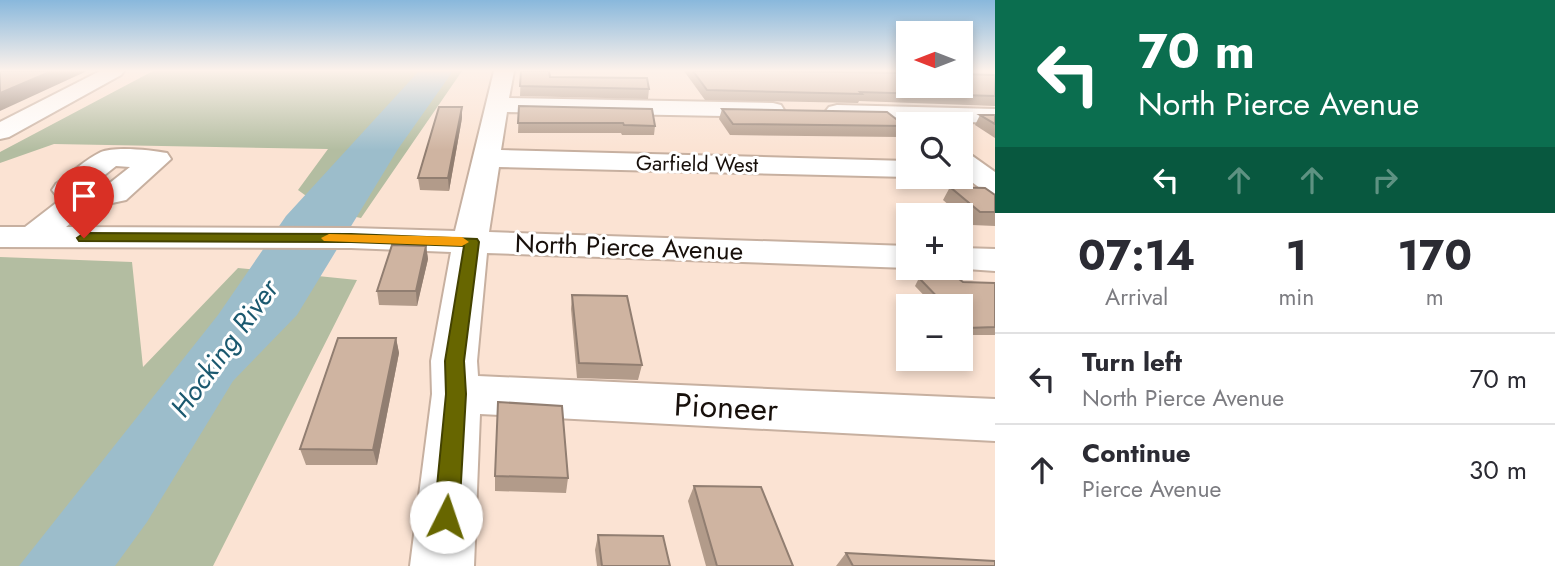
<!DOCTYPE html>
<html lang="en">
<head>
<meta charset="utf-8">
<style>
  :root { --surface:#fff; --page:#f2f2f3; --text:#2b2b33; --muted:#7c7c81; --line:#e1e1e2 }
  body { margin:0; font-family:Jost,sans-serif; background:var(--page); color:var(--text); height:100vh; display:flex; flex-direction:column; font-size:26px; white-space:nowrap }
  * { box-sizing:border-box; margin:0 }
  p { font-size:23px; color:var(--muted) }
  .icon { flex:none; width:38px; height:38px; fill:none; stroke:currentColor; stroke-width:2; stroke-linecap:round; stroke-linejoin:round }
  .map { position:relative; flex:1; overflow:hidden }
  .panel { display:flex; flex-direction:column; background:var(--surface); width:560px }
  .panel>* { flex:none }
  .top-card { background:#0b6e4f; color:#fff; overflow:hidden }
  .needle { width:46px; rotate:270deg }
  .tools { position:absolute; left:896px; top:21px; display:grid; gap:14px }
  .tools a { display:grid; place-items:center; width:77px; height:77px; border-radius:0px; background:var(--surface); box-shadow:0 4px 10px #0003; font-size:35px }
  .pin { position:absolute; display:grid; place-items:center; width:60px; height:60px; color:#fff; margin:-72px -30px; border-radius:50% 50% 50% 0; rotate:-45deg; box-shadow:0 0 7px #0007 }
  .pin .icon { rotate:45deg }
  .me { position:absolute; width:77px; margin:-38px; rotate:4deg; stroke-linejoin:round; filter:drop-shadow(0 0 5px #0008) }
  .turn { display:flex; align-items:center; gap:24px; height:147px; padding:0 28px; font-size:32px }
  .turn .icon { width:91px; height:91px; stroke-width:2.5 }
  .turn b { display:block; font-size:49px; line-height:60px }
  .lanes { display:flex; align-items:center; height:66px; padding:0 28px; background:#0003; justify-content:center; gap:35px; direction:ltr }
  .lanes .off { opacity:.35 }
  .eta { display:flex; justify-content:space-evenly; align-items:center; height:119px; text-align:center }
  .eta b { font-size:42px; font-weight:700; line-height:49px }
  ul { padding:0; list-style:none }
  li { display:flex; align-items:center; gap:21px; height:91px; padding:0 28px; border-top:2px solid var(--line) }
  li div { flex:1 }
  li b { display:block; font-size:26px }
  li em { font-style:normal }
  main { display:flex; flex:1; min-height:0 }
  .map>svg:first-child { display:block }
  .forest { fill:#b3bda1 }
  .water { fill:#9cbdcb }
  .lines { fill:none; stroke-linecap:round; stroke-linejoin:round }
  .minor-casing { stroke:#c7b0a0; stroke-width:4 }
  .minor { fill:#fff; fill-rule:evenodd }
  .wall { fill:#b29b8a }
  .shaded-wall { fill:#917e71 }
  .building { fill:#cfb4a1; stroke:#917e71; stroke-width:2 }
  .route { fill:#676600; stroke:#434200; stroke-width:2 }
  .slow { fill:#f59e0b }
  .labels { text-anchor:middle; stroke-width:6; stroke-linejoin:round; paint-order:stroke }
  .far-street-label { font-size:21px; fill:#18100b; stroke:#fff }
  .street-label { font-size:26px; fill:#18100b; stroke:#fff }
  .water-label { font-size:28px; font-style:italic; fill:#1b596f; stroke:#fff }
  .near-street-label { font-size:32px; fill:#18100b; stroke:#fff }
</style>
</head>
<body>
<main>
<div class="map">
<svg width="995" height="566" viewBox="0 0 995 566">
  <rect width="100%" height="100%" fill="#fbe3d3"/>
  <g class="forest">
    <path d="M153,71H462L361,218L327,211L298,190L328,149L54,144L0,163V152Z"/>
    <path d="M0,257L132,262L143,367L238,268L357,280L213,566H0Z"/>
  </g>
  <path class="water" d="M419,71H453L398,149L297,315L233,381L147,522L115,566H19L218,315L286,216Z"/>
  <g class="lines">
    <g class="minor-casing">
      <g id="minor">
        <path d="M100,71H124L121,75L9,137L0,139V122Z"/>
        <path d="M494,71H514L509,98L773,103L781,105L784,110L781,115L773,117L507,112L501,150L908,161V177H911H908L499,167L489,232L908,246V268L487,253L477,361L478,376L995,399V441L480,414L474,566H410L432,394L431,361L451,252L351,248L0,247V227H25L60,200L52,190L56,184C70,174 86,159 101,152C115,146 152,150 167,153L171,159L126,200L89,208L66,227L351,228L455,231ZM116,166L130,167L106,186L87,189Z"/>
        <path d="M837,105L995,109V123L829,117L825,112L829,107Z"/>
        <path d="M961,153L971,155L995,172V194L984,191L961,174Z"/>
        <path d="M961,248L995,249V271L952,268H961Z"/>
      </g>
    </g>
    <use href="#minor" class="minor"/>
  </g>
  <g class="wall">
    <path d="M521,71L550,77L649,89L648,99L520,96Z"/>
    <path d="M684,71H770L964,74L995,75V106L859,101L858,103L705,100Z"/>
    <path d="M519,106L655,126L654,135H622L621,133H518Z"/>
    <path d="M722,109L905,126L899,137L730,135L719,119Z"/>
    <path d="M980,115H995V138L975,125Z"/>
    <path d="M462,118L449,191L420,190L418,178Z"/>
    <path d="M950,187L995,195V226L972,225L943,200Z"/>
    <path d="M426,246L428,259L417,306L379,305L377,291Z"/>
    <path d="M919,278L963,282L995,283V335H962L961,306H934L915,286Z"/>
    <path d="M572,295L642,365L638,380L577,378L571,309Z"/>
    <path d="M396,338L399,353L377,465H306L300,449Z"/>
    <path d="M495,476L568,478L566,493L495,491Z"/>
    <path d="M694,486L793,566H706L688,501Z"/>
    <path d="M598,535L670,566H597L595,550Z"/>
    <path d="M846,553L995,566H836Z"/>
  </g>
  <g class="shaded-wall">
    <path d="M52,71H87L0,111V93Z"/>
    <path d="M462,107V118L449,191L448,178Z"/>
    <path d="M426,246L428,259L417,306L416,291Z"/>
    <path d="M396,338L399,353L377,465L373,450Z"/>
  </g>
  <g class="building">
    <path d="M0,71H52L0,93Z"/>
    <path d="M521,71H549L550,77L647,78L649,89L520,86Z"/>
    <path d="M693,71H770L908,73V86H961V71H964V74L995,75V96L860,92L862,94L707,90Z"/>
    <path d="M519,106L652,109L655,126L624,125L623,123H518Z"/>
    <path d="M439,107H462L448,178H418Z"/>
    <path d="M722,109L887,112L905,126L733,124Z"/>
    <path d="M980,115H995V124Z"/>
    <path d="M950,187L985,188L995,195V212H980Z"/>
    <path d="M392,245L426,246L416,291H377Z"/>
    <path d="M919,278L959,279L963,282L995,283V327L967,328L961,321V306H946Z"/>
    <path d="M572,295L627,296L642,365L579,363Z"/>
    <path d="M338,338H396L373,450L300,449Z"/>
    <path d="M498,402L562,406L568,478L495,476Z"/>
    <path d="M694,486L761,487L793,566H717Z"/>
    <path d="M598,535L663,536L670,566H602Z"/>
    <path d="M846,553L995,561V566H853Z"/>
  </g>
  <linearGradient id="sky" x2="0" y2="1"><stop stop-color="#89b8dc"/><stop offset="0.47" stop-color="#fdf2eb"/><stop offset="1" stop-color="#fdf2eb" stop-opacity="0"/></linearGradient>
  <rect width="995" height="150" fill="url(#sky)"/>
  <path class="route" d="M84,233L351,234L477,239L479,242L464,361L466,394L459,517L455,525L446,529L438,525L434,517L446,394L445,361L464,246L351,242L79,241L77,238Z"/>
  <path class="slow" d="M329,234L462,237L469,242L462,246L324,241L321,238Z"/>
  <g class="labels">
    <g class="far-street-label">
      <text transform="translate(697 164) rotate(1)" y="7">Garfield West</text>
    </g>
    <g class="street-label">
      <text transform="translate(629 247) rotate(2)" y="9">North Pierce Avenue</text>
    </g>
    <g class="water-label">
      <text transform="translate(224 348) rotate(-54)" y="10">Hocking River</text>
    </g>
    <g class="near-street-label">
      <text transform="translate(726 407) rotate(3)" y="11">Pioneer</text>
    </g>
  </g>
</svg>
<div class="tools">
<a><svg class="needle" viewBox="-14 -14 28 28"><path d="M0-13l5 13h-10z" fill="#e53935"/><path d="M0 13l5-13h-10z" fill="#7c7c81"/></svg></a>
<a><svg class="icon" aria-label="search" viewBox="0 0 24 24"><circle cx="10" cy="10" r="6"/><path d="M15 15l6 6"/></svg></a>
<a>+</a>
<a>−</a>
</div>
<div class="pin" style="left:84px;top:238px;background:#d93025"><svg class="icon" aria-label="arrive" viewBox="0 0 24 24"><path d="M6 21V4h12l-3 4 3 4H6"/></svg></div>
<svg class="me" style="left:446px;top:517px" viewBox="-20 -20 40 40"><circle r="19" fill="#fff"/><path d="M0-13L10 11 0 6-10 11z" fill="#676600"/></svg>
</div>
<section class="panel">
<div class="top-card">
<div class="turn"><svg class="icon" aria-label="left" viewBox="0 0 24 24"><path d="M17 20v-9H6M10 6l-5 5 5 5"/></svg><div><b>70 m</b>North Pierce Avenue</div></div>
<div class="lanes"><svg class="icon" aria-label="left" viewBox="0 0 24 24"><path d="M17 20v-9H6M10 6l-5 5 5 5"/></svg><svg class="icon off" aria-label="ahead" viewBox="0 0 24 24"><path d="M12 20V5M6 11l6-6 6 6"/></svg><svg class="icon off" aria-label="ahead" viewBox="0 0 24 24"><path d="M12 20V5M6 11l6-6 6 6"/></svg><svg class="icon off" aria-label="right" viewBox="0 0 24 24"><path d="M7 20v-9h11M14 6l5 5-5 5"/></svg></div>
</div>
<div class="eta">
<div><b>07:14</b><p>Arrival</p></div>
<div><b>1</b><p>min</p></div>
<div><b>170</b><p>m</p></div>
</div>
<ul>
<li><svg class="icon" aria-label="left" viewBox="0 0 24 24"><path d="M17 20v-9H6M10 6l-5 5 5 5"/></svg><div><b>Turn left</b><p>North Pierce Avenue</p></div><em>70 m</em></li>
<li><svg class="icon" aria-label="ahead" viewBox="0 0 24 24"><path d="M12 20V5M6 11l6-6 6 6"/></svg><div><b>Continue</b><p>Pierce Avenue</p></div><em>30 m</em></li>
</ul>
</section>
</main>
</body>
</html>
